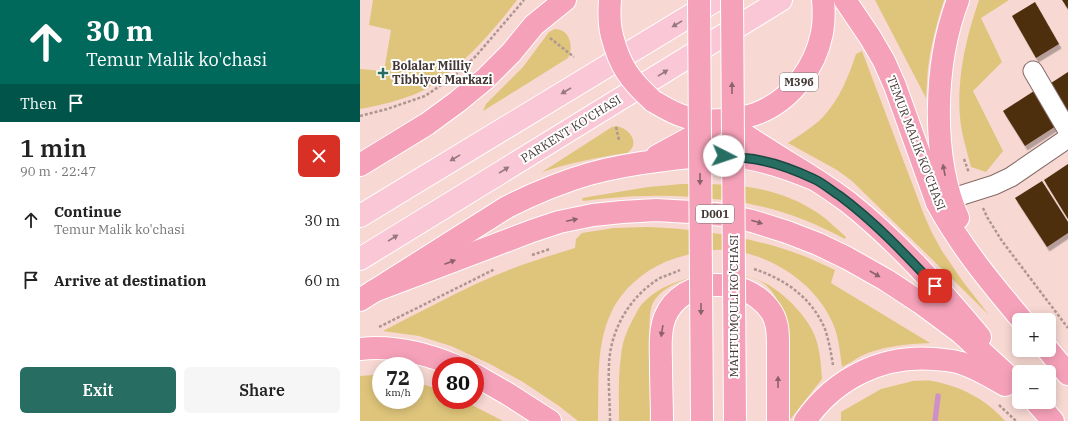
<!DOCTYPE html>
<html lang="en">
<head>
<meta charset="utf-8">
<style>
  :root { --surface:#fff; --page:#f6f6f6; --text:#222; --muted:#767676; --accent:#276d62 }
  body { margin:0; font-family:"IBM Plex Serif",serif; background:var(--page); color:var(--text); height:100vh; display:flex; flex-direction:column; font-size:15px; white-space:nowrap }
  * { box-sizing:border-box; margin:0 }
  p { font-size:13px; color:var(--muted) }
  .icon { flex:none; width:22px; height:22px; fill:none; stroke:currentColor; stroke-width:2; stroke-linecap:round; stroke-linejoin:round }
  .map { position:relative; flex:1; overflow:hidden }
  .drawer { display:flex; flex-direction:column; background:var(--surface); width:360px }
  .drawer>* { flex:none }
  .banner { background:#00695c; color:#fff; overflow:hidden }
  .buttons { position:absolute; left:652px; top:313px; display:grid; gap:8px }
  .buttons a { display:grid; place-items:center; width:44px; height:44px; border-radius:6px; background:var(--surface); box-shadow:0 2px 10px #0003; font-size:20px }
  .speed { position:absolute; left:12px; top:357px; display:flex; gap:8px; font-size:20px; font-weight:700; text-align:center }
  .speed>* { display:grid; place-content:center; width:52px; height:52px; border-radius:50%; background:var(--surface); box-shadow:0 2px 10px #0003; line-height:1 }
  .speed small { font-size:10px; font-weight:400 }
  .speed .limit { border:6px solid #d22; background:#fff; color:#111 }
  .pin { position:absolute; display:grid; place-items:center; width:34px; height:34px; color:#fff; margin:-17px; border-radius:8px; box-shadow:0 2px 6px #0006 }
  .me { position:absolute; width:44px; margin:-22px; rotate:94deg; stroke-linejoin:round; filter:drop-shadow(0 0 3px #0008) }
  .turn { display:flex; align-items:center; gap:14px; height:84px; padding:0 20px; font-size:18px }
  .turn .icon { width:52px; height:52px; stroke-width:2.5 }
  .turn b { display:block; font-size:28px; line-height:34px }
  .then { display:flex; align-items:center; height:38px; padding:0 20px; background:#0003; gap:8px; font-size:15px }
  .round { display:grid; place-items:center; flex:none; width:42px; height:42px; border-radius:6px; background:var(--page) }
  .headline { display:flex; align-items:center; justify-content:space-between; height:68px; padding:0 20px }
  h1 { font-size:24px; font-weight:600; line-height:30px }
  .button { display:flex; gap:8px; margin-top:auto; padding:8px 20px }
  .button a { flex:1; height:46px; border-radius:6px; background:var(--accent); color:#fff; font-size:16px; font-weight:600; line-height:46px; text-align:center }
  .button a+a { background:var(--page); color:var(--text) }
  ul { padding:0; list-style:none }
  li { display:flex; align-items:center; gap:12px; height:60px; padding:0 20px }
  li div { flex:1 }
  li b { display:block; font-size:15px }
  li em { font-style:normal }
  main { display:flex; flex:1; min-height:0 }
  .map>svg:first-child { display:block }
  .green { fill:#dfc57b }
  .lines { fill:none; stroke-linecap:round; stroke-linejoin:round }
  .stream { stroke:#cf90c8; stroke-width:5.5 }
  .building { fill:#4d2d10; filter:url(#shadow) }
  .minor-casing { stroke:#866b66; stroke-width:21 }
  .major-casing { stroke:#fff; stroke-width:24 }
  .highway-casing { stroke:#fff; stroke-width:24 }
  .path { stroke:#ae9692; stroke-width:2.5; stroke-dasharray:3 2; stroke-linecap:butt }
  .minor { stroke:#fff; stroke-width:19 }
  .major { stroke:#fac7d6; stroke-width:22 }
  .highway { stroke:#f6a1ba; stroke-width:22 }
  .highway-bridge-casing { stroke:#fff; stroke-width:24; stroke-linecap:butt }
  .highway-bridge { stroke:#f6a1ba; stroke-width:22 }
  .oneway { fill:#96787e }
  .oneway2 { fill:#8b626b }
  .route-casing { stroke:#194740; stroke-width:10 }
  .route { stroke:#276d62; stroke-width:7 }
  .poi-dot { fill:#276d62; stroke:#fff; stroke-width:1.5 }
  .labels { text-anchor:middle; stroke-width:4; stroke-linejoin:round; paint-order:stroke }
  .shield { fill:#fff; stroke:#7c7472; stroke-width:1 }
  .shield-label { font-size:11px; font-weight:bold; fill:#443836 }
  .poi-label { font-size:12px; font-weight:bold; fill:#443836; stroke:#fff; text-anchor:start }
  .street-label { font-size:12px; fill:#443836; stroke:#fff }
</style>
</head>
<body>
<main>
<section class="drawer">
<div class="banner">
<div class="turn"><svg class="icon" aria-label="ahead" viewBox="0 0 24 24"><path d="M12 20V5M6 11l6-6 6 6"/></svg><div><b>30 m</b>Temur Malik ko'chasi</div></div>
<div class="then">Then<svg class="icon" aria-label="arrive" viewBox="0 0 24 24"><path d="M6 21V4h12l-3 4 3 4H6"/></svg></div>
</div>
<div class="headline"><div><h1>1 min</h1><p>90 m · 22:47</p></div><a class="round" style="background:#d93025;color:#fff"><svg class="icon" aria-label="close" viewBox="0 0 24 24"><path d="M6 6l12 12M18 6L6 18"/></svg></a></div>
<ul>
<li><svg class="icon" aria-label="ahead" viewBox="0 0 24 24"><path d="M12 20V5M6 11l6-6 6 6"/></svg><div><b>Continue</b><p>Temur Malik ko'chasi</p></div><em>30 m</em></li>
<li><svg class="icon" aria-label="arrive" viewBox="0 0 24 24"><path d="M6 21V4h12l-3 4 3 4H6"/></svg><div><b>Arrive at destination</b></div><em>60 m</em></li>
</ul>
<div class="button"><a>Exit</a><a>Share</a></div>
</section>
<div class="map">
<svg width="708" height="421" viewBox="0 0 708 421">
  <defs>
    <filter id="shadow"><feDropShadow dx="2.5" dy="4.5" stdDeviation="0" flood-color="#0004"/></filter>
  </defs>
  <rect width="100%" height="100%" fill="#f7d8d2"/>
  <g class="green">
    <path d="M13,0H157C133,31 97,73 62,91C43,100 21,105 0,109V69L24,71L31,30L9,25Z"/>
    <path d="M515,0H584C578,20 572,40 569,61C567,73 567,86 566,98Z"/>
    <path d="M619,0H649L621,18L642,62L613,91L643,151L626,172L611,167C607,151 601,133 600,117C597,76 606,38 619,0Z"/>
    <path d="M195,29C210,29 214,47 208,58L123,111L126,104L163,67L189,32Z"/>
    <path d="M502,51L564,215L572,233L582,251L604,283L629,315L492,181L477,170L428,143C440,135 453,127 463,117C479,100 489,76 496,54Z"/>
    <path d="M257,126C270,129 281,144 267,153C238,157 210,163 182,172L252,127Z"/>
    <path d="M322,184C372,184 414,184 458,213C468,220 477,229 486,237L485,239C455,223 423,210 390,204C378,201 366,200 354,199C333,197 311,195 290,196C267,196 245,198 223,201L222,198L288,187Z"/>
    <path d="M287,227C342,229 392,237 444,256C454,260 464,265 475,270L471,283L570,343C547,344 522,346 501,356C494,360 488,364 482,367C480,353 479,339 474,326C457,284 412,254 367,250C350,249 332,253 316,258C291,266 269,282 255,305C235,340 239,382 238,421H218L199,406L163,382L130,364L91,346L59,336L23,331C54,315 86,298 118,283C150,268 182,258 215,248L216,239L222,233L254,228Z"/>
    <path d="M353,274C367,274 379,274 392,278C416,284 444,312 454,334C460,348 461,364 462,379L429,421H427L422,310C418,300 412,289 403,283C392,275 377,277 364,277C354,277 341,276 331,278C316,282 298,291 292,305C288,316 290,333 290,345C290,370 290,396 290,421H259C259,400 258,377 261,356C262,344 266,332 272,321C276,314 279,306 285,301C304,283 329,277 353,274Z"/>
    <path d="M12,375L21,376V400H55V382L81,390V400H102L143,421H0V376Z"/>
    <path d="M553,381C559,381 566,380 572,381C600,386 626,399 645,421H481V412L521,389Z"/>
  </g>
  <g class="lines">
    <path class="stream" d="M575,421L578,396"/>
  </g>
  <g class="building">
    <path d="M702,0H708V9Z"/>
    <path d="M675,2L699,44L676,58L652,16Z"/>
    <path d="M708,72V117L688,85Z"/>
    <path d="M674,91L696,126L665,146L643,111Z"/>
    <path d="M708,164V219L684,180Z"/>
    <path d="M682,181L708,222V233L687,247L655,198Z"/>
  </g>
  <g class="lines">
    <g class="minor-casing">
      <g id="minor">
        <path d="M673,71L708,131"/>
        <path d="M577,203L634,185L651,177L708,138"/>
      </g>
    </g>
    <g class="major-casing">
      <g id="major">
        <path d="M0,216L356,0"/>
        <path d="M0,259L421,0"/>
      </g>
    </g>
    <g class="highway-casing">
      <g id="highway">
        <path d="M250,0C249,13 249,24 252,36"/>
        <path d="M485,0L510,37L524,61L535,86L577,203C601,247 630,282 662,320"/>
        <path d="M598,0C574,63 571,156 598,218"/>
        <path d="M293,101C303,107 314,114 326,117C341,122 358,121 374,119C382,117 391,116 398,113C431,100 455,68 462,33C464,23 464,11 463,0"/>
        <path d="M362,121C385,135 407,149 429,163C449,175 469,188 488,202C537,241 580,289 620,337"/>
        <path d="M297,156L354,125"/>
        <path d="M0,165L67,124L97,102L125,79L151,53L174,25L205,0"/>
        <path d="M14,291L172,231L199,222L233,215L262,212L296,210L331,212L364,215L392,221L427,232L458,244L487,258L526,280L561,303L600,332L659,386"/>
        <path d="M0,300L147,207C173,194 201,182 229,174C254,167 279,163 304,160C331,156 359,154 386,158C410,162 433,170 456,180"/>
        <path d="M0,349C33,345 65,353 96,366"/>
        <path d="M688,350L708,374"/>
        <path d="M115,375L148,394L190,421"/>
        <path d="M676,402L693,421"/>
        <path d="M302,421C302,403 301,384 301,366C301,350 299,332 305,317C322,276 385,275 410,310C417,319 418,330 418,342V421"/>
        <path d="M445,421C475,378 522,355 574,359C583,360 592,360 601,363C617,368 631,377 645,385"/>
      </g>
    </g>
    <g class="path">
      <path d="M190,38L214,57"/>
      <path d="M0,116L27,109L65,96L93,77L116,56L164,0"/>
      <path d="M256,127L259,140"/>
      <path d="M604,159L609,173"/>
      <path d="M623,208L627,217L642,241L708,328"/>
      <path d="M172,255L190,249"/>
      <path d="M394,269C425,279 452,298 465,329C469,341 471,353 473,365"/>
      <path d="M19,327L135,269"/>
      <path d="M639,405L656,421"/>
      <path d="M250,421C250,403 248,384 249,365C250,330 270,296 300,278C307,275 314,273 320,270"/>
    </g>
    <use href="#minor" class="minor"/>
    <use href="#major" class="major"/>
    <use href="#highway" class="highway"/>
    <g class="highway-bridge-casing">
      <g id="highway-bridge">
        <path d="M339,0L342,421"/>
        <path d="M372,0L375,421"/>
        <path d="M252,36C260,67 270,80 293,101"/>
      </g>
    </g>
    <use href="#highway-bridge" class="highway-bridge"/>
  </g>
  <defs><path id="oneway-solid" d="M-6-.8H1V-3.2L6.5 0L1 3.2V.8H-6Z"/></defs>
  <g class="oneway">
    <use href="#oneway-solid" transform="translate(317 24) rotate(149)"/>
    <use href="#oneway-solid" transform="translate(303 73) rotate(-32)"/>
    <use href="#oneway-solid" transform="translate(206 91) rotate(149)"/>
    <use href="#oneway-solid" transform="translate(95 158) rotate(149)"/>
    <use href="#oneway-solid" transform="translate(144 170) rotate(-32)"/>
    <use href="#oneway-solid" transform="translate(33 238) rotate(-32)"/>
  </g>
  <g class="oneway2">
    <use href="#oneway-solid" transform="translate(372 88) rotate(-90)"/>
    <use href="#oneway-solid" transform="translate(584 170) rotate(-101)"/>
    <use href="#oneway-solid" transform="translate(340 179) rotate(90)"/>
    <use href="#oneway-solid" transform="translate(212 220) rotate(-12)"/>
    <use href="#oneway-solid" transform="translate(397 222) rotate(17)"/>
    <use href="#oneway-solid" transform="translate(90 262) rotate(-21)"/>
    <use href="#oneway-solid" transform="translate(515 274) rotate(30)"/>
    <use href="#oneway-solid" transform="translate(341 309) rotate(90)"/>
    <use href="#oneway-solid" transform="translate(302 331) rotate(99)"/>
    <use href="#oneway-solid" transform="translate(418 382) rotate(-90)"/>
  </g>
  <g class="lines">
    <g class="route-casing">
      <path id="route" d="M364,156C371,157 378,157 385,158C408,160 433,169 454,179C463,183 472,191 480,196C515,222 545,254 575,286"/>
    </g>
    <use href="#route" class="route"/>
  </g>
  <path class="poi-dot" d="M21 67h4v4h4v4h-4v4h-4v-4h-4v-4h4z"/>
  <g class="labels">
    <g class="shield">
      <rect x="420" y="73" width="38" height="18" rx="3"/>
      <rect x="336" y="205" width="38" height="18" rx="3"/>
    </g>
    <g class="shield-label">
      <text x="439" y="86">M39б</text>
      <text x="355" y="218">D001</text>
    </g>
    <g class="poi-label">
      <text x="32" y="70">Bolalar Milliy<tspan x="32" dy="14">Tibbiyot Markazi</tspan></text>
    </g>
    <g class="street-label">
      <text transform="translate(211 129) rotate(-32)" y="4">PARKENT KO'CHASI</text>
      <text transform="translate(556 143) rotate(69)" y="4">TEMUR MALIK KO'CHASI</text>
      <text transform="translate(374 306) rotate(-90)" y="4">MAHTUMQULI KO'CHASI</text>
    </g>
  </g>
</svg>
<div class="buttons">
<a>+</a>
<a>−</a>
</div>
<div class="speed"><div>72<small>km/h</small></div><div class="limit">80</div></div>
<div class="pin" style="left:575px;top:286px;background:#d93025"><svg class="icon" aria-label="arrive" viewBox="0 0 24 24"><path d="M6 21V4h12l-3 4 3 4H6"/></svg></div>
<svg class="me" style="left:364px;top:156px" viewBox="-20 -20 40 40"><circle r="19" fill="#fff"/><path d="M0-13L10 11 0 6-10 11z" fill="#276d62"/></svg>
</div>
</main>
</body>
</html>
